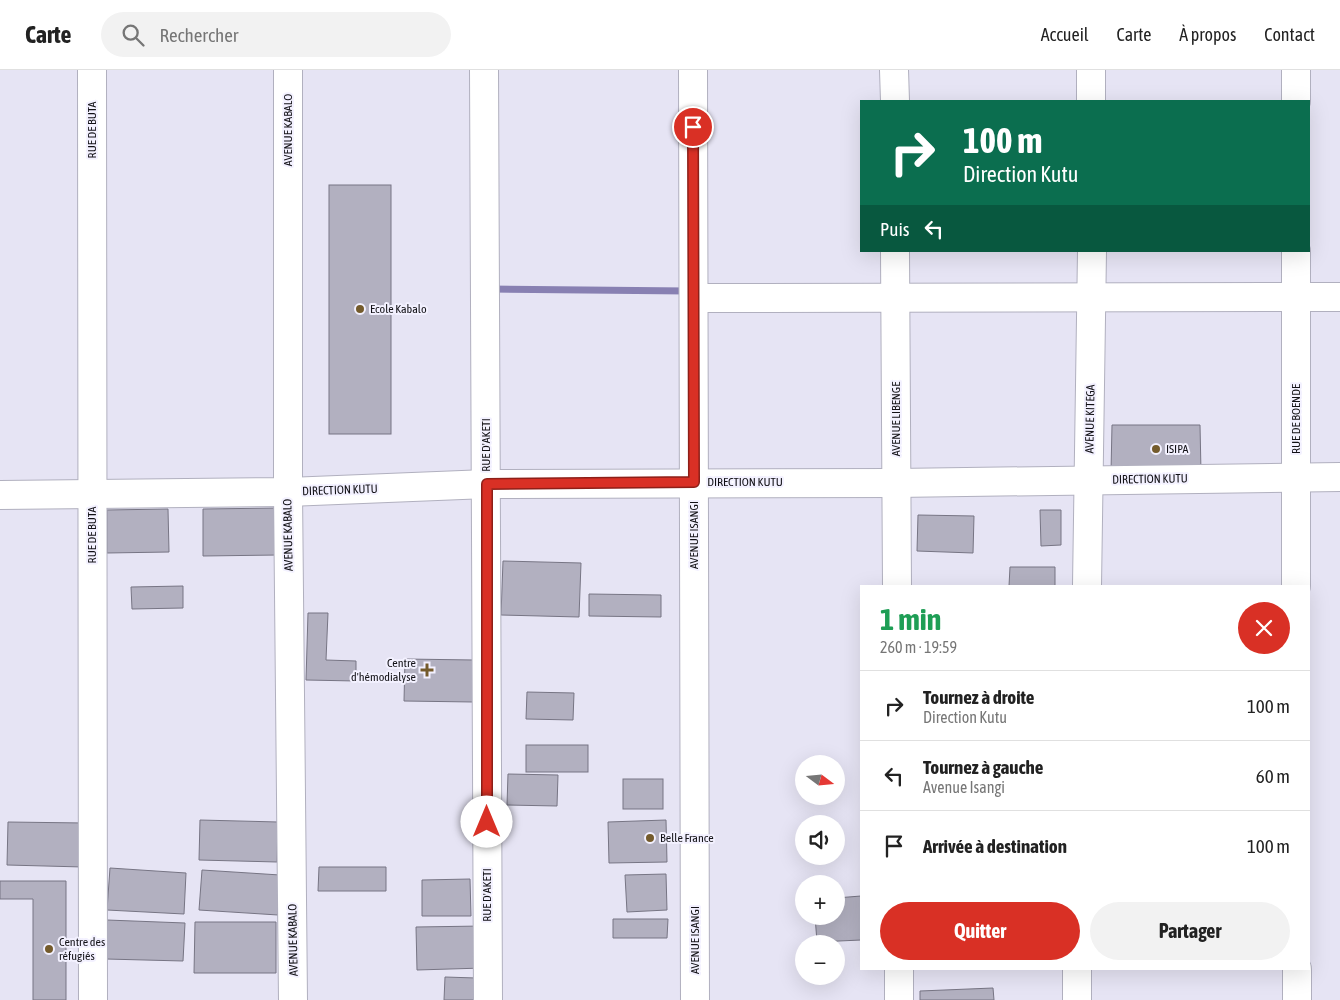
<!DOCTYPE html>
<html lang="fr">
<head>
<meta charset="utf-8">
<style>
  :root { --surface:#fff; --page:#f2f2f2; --text:#222; --muted:#767676; --line:#e0e0e0; --accent:#d93025 }
  body { margin:0; font-family:"Asap Condensed",sans-serif; background:var(--page); color:var(--text); height:100vh; display:flex; flex-direction:column; font-size:19px; white-space:nowrap }
  * { box-sizing:border-box; margin:0 }
  p { font-size:16px; color:var(--muted) }
  .icon { flex:none; width:28px; height:28px; fill:none; stroke:currentColor; stroke-width:2; stroke-linecap:round; stroke-linejoin:round }
  .map { position:relative; flex:1; overflow:hidden }
  .panel { position:absolute; left:860px; top:515px; width:450px; height:385px; display:flex; flex-direction:column; background:var(--surface); border-radius:0px; box-shadow:0 5px 20px #0002 }
  .panel>* { flex:none }
  .banner { position:absolute; left:860px; top:30px; width:450px; height:152px; border-radius:0px; box-shadow:0 5px 20px #0002; background:#0b6e4f; color:#fff; overflow:hidden }
  .needle { width:32px; rotate:106deg }
  .tools { position:absolute; left:795px; top:685px; display:grid; gap:10px }
  .tools a { display:grid; place-items:center; width:50px; height:50px; border-radius:50%; background:var(--surface); box-shadow:0 5px 20px #0002; font-size:25px }
  .pin { position:absolute; display:grid; place-items:center; width:42px; height:42px; color:#fff; margin:-21px; border:2px solid #fff; border-radius:50%; box-shadow:0 1px 5px #0007 }
  .me { position:absolute; width:55px; margin:-28px; rotate:0deg; stroke-linejoin:round; filter:drop-shadow(0 0 4px #0008) }
  .turn { display:flex; align-items:center; gap:18px; height:105px; padding:0 20px; font-size:22px }
  .turn .icon { width:65px; height:65px; stroke-width:2.5 }
  .turn b { display:block; font-size:35px; line-height:42px }
  .then { display:flex; align-items:center; height:48px; padding:0 20px; background:#0003; gap:10px; font-size:19px }
  .round { display:grid; place-items:center; flex:none; width:52px; height:52px; border-radius:26px; background:var(--page) }
  .headline { display:flex; align-items:center; justify-content:space-between; height:85px; padding:0 20px }
  h1 { font-size:30px; font-weight:700; line-height:38px; color:#1e9e55 }
  .action { display:flex; gap:10px; margin-top:auto; padding:10px 20px }
  .action a { flex:1; height:58px; border-radius:30px; background:var(--accent); color:#fff; font-size:20px; font-weight:700; line-height:58px; text-align:center }
  .action a+a { background:var(--page); color:var(--text) }
  ul { padding:0; list-style:none }
  li { display:flex; align-items:center; gap:15px; height:70px; padding:0 20px; border-top:1px solid var(--line) }
  li div { flex:1 }
  li b { display:block; font-size:19px }
  li em { font-style:normal }
  header { display:flex; align-items:center; gap:30px; box-sizing:border-box; height:70px; padding:0 25px; background:var(--surface); border-bottom:1px solid var(--line) }
  header strong { font-size:24px }
  nav { display:flex; gap:28px; margin-inline-start:auto; font-size:18px }
  .search { width:350px; height:45px; background:var(--page); display:flex; align-items:center; gap:12px; box-sizing:border-box; padding:0 18px; border-radius:28px; color:var(--muted); font-size:19px }
  .map>svg:first-child { display:block }
  .lines { fill:none; stroke-linecap:round; stroke-linejoin:round }
  .stream { stroke:#8880b2; stroke-width:7 }
  .building { fill:#b2b0c0; stroke:#777584 }
  .street-casing { stroke:#b1b0bf; stroke-width:30 }
  .street { stroke:#fff; stroke-width:28 }
  .route-casing { stroke:#8d1f18; stroke-width:12 }
  .route { stroke:#d93025; stroke-width:9 }
  .poi-dot { fill:#745b2c; stroke:#f3f1ff; stroke-width:2 }
  .labels { text-anchor:middle; stroke-width:4; stroke-linejoin:round; paint-order:stroke }
  .street-label { font-size:12px; fill:#111015; stroke:#f3f1ff }
  .poi-label { font-size:12px; fill:#111015; stroke:#f3f1ff; text-anchor:start }
</style>
</head>
<body>
<header>
<strong>Carte</strong>
<div class="search"><svg class="icon" aria-label="search" viewBox="0 0 24 24"><circle cx="10" cy="10" r="6"/><path d="M15 15l6 6"/></svg>Rechercher</div>
<nav><a>Accueil</a><a>Carte</a><a>À propos</a><a>Contact</a></nav>
</header>
<div class="map">
<svg width="1340" height="930" viewBox="0 0 1340 930">
  <rect width="100%" height="100%" fill="#e6e4f4"/>
  <g class="lines">
    <path class="stream" d="M490,219L687,221"/>
  </g>
  <g class="building">
    <rect x="329" y="115" width="62" height="249"/>
    <path d="M1112,355H1200L1201,402H1111Z"/>
    <path d="M279,438V485L203,486V439Z"/>
    <path d="M168,439L169,482L107,483V440Z"/>
    <path d="M1040,440H1061V475L1041,476Z"/>
    <path d="M918,445L974,446L973,483L917,481Z"/>
    <path d="M503,491L581,493L579,547L501,545Z"/>
    <path d="M1010,497H1055V516H1009Z"/>
    <path d="M183,516V538L132,539L131,517Z"/>
    <path d="M589,524L661,525V547L589,546Z"/>
    <path d="M308,543H328L326,590L356,591V611L306,610Z"/>
    <path d="M405,589L474,590L473,632L404,631Z"/>
    <path d="M527,622L574,623L573,650L526,649Z"/>
    <rect x="526" y="675" width="62" height="27"/>
    <path d="M508,704L558,705L557,736L507,735Z"/>
    <rect x="623" y="709" width="40" height="30"/>
    <path d="M200,750L278,752L277,792L199,790Z"/>
    <path d="M666,750L667,792L609,793L608,752Z"/>
    <path d="M8,752L84,753L83,797L7,795Z"/>
    <path d="M319,797H386V821H318Z"/>
    <path d="M110,798L186,803L184,844L107,840Z"/>
    <path d="M202,800L280,805L278,845L199,840Z"/>
    <path d="M666,804L667,840L627,842L625,805Z"/>
    <path d="M470,809L471,846H422V810Z"/>
    <path d="M0,811H66V930H33V829H0Z"/>
    <path d="M861,826V870L817,872L815,846H836V828Z"/>
    <path d="M613,849H668L667,868H613Z"/>
    <path d="M107,850L185,853L183,891L106,889Z"/>
    <path d="M195,852H276V903H194Z"/>
    <path d="M482,856L483,898L417,900L416,857Z"/>
    <path d="M445,907L476,908L475,930H444Z"/>
    <path d="M993,918L994,930H920V921Z"/>
  </g>
  <g class="lines">
    <g class="street-casing">
      <g id="street">
        <path d="M92,0L93,930"/>
        <path d="M288,0V422L293,930"/>
        <path d="M484,0L488,930"/>
        <path d="M693,0L695,930"/>
        <path d="M894,0L895,31"/>
        <path d="M1091,0V31"/>
        <path d="M1296,31V0"/>
        <path d="M895,181L897,516"/>
        <path d="M694,228L1340,227"/>
        <path d="M0,425L288,422L487,414L896,413L1340,407"/>
        <path d="M1087,516L1092,181"/>
        <path d="M1296,516V181"/>
        <path d="M899,899V930"/>
        <path d="M1297,899V930"/>
        <path d="M1077,930V899"/>
      </g>
    </g>
    <use href="#street" class="street"/>
  </g>
  <g class="lines">
    <g class="route-casing">
      <path id="route" d="M487,752V414L694,412L693,57"/>
    </g>
    <use href="#route" class="route"/>
  </g>
  <g class="poi-dot">
    <circle cx="360" cy="239" r="5"/>
    <circle cx="1156" cy="379" r="5"/>
    <path d="M424.5 592.5h5v5h5v5h-5v5h-5v-5h-5v-5h5z"/>
    <circle cx="650" cy="768" r="5"/>
    <circle cx="49" cy="879" r="5"/>
  </g>
  <g class="labels">
    <g class="street-label">
      <text transform="translate(92 60) rotate(-90)" y="4">RUE DE BUTA</text>
      <text transform="translate(288 60) rotate(-90)" y="4">AVENUE KABALO</text>
      <text transform="translate(896 349) rotate(-90)" y="4">AVENUE LIBENGE</text>
      <text transform="translate(1090 349) rotate(-89)" y="4">AVENUE KITEGA</text>
      <text transform="translate(1296 349) rotate(-90)" y="4">RUE DE BOENDE</text>
      <text transform="translate(486 375) rotate(-90)" y="4">RUE D'AKETI</text>
      <text transform="translate(1150 409) rotate(-1)" y="4">DIRECTION KUTU</text>
      <text x="745" y="416">DIRECTION KUTU</text>
      <text transform="translate(340 420) rotate(-2)" y="4">DIRECTION KUTU</text>
      <text transform="translate(92 465) rotate(-90)" y="4">RUE DE BUTA</text>
      <text transform="translate(288 465) rotate(-91)" y="4">AVENUE KABALO</text>
      <text transform="translate(694 465) rotate(-90)" y="4">AVENUE ISANGI</text>
      <text transform="translate(487 825) rotate(-90)" y="4">RUE D'AKETI</text>
      <text transform="translate(293 870) rotate(-91)" y="4">AVENUE KABALO</text>
      <text transform="translate(695 870) rotate(-90)" y="4">AVENUE ISANGI</text>
    </g>
    <g class="poi-label">
      <text x="370" y="243">Ecole Kabalo</text>
      <text x="1166" y="383">ISIPA</text>
      <text x="416" y="597" text-anchor="end">Centre<tspan x="416" dy="14">d'hémodialyse</tspan></text>
      <text x="660" y="772">Belle France</text>
      <text x="59" y="876">Centre des<tspan x="59" dy="14">réfugiés</tspan></text>
    </g>
  </g>
</svg>
<div class="tools">
<a><svg class="needle" viewBox="-14 -14 28 28"><path d="M0-13l5 13h-10z" fill="#e53935"/><path d="M0 13l5-13h-10z" fill="#767676"/></svg></a>
<a><svg class="icon" aria-label="sound" viewBox="0 0 24 24"><path d="M4 9h4l5-4v14l-5-4H4zM17 9q2 3 0 6"/></svg></a>
<a>+</a>
<a>−</a>
</div>
<div class="pin" style="left:693px;top:57px;background:#d93025"><svg class="icon" aria-label="arrive" viewBox="0 0 24 24"><path d="M6 21V4h12l-3 4 3 4H6"/></svg></div>
<svg class="me" style="left:487px;top:752px" viewBox="-20 -20 40 40"><circle r="19" fill="#fff"/><path d="M0-13L10 11 0 6-10 11z" fill="#d93025"/></svg>
<div class="banner">
<div class="turn"><svg class="icon" aria-label="right" viewBox="0 0 24 24"><path d="M7 20v-9h11M14 6l5 5-5 5"/></svg><div><b>100 m</b>Direction Kutu</div></div>
<div class="then">Puis<svg class="icon" aria-label="left" viewBox="0 0 24 24"><path d="M17 20v-9H6M10 6l-5 5 5 5"/></svg></div>
</div>
<section class="panel">
<div class="headline"><div><h1>1 min</h1><p>260 m · 19:59</p></div><a class="round" style="background:#d93025;color:#fff"><svg class="icon" aria-label="close" viewBox="0 0 24 24"><path d="M6 6l12 12M18 6L6 18"/></svg></a></div>
<ul>
<li><svg class="icon" aria-label="right" viewBox="0 0 24 24"><path d="M7 20v-9h11M14 6l5 5-5 5"/></svg><div><b>Tournez à droite</b><p>Direction Kutu</p></div><em>100 m</em></li>
<li><svg class="icon" aria-label="left" viewBox="0 0 24 24"><path d="M17 20v-9H6M10 6l-5 5 5 5"/></svg><div><b>Tournez à gauche</b><p>Avenue Isangi</p></div><em>60 m</em></li>
<li><svg class="icon" aria-label="arrive" viewBox="0 0 24 24"><path d="M6 21V4h12l-3 4 3 4H6"/></svg><div><b>Arrivée à destination</b></div><em>100 m</em></li>
</ul>
<div class="action"><a>Quitter</a><a>Partager</a></div>
</section>
</div>
</body>
</html>
